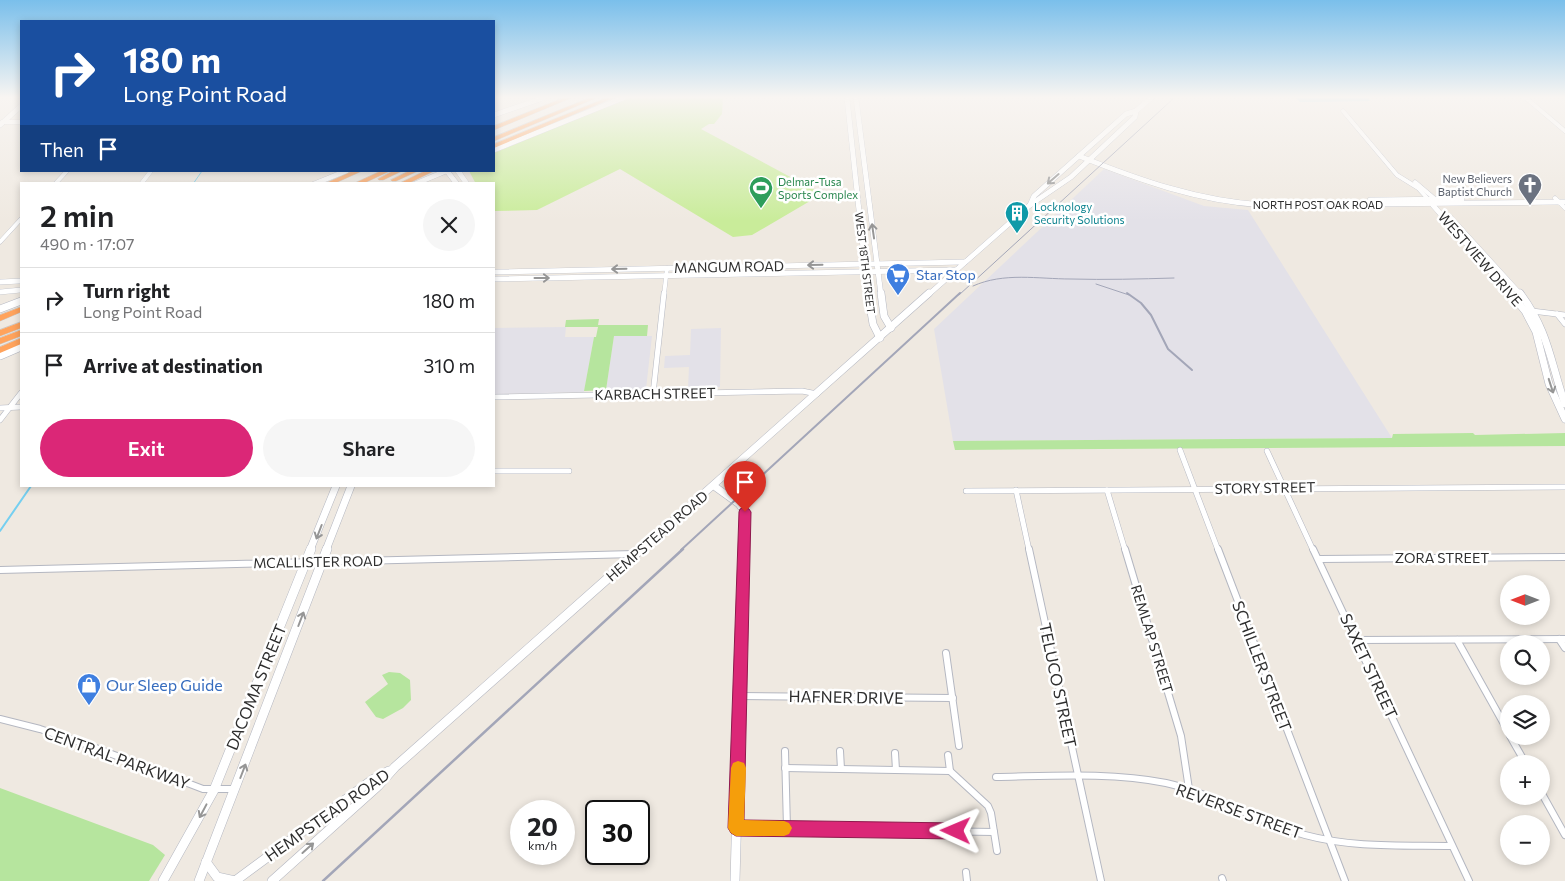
<!DOCTYPE html>
<html lang="en">
<head>
<meta charset="utf-8">
<style>
  :root { --surface:#fff; --page:#f6f6f6; --text:#202124; --muted:#757577; --line:#e0e0e0; --accent:#db2777 }
  body { margin:0; font-family:Commissioner,sans-serif; background:var(--page); color:var(--text); height:100vh; display:flex; flex-direction:column; font-size:19px; white-space:nowrap }
  * { box-sizing:border-box; margin:0 }
  p { font-size:16px; color:var(--muted) }
  .icon { flex:none; width:28px; height:28px; fill:none; stroke:currentColor; stroke-width:2; stroke-linecap:round; stroke-linejoin:round }
  .map { position:relative; flex:1; overflow:hidden }
  .panel { position:absolute; left:20px; top:182px; width:475px; height:305px; display:flex; flex-direction:column; background:var(--surface); border-radius:0px; box-shadow:0 2px 8px #0003 }
  .panel>* { flex:none }
  .top-card { position:absolute; left:20px; top:20px; width:475px; height:152px; border-radius:0px; box-shadow:0 2px 8px #0003; background:#1a4fa0; color:#fff; overflow:hidden }
  .needle { width:32px; rotate:270deg }
  .tools { position:absolute; left:1500px; top:575px; display:grid; gap:10px }
  .tools a { display:grid; place-items:center; width:50px; height:50px; border-radius:50%; background:var(--surface); box-shadow:0 2px 8px #0003; font-size:25px }
  .speed { position:absolute; left:510px; top:800px; display:flex; gap:10px; font-size:25px; font-weight:700; text-align:center }
  .speed>* { display:grid; place-content:center; width:65px; height:65px; border-radius:50%; background:var(--surface); box-shadow:0 2px 8px #0003; line-height:1 }
  .speed small { font-size:12px; font-weight:400 }
  .speed .limit { border:2px solid #111; border-radius:8px; background:#fff; color:#111 }
  .pin { position:absolute; display:grid; place-items:center; width:42px; height:42px; color:#fff; margin:-51px -21px; border-radius:50% 50% 50% 0; rotate:-45deg; box-shadow:0 0 5px #0007 }
  .pin .icon { rotate:45deg }
  .me { position:absolute; width:55px; margin:-28px; rotate:271deg; stroke-linejoin:round; filter:drop-shadow(0 0 4px #0008) }
  .turn { display:flex; align-items:center; gap:18px; height:105px; padding:0 20px; font-size:22px }
  .turn .icon { width:65px; height:65px; stroke-width:2.5 }
  .turn b { display:block; font-size:35px; line-height:42px }
  .then { display:flex; align-items:center; height:48px; padding:0 20px; background:#0003; gap:10px; font-size:19px }
  .round { display:grid; place-items:center; flex:none; width:52px; height:52px; border-radius:26px; background:var(--page) }
  .summary { display:flex; align-items:center; justify-content:space-between; height:85px; padding:0 20px }
  h1 { font-size:30px; font-weight:600; line-height:38px }
  .cta { display:flex; gap:10px; margin-top:auto; padding:10px 20px }
  .cta a { flex:1; height:58px; border-radius:30px; background:var(--accent); color:#fff; font-size:20px; font-weight:600; line-height:58px; text-align:center }
  .cta a+a { background:var(--page); color:var(--text) }
  ul { padding:0; list-style:none }
  li { display:flex; align-items:center; gap:15px; height:65px; padding:0 20px; border-top:1px solid var(--line) }
  li div { flex:1 }
  li b { display:block; font-size:19px }
  li em { font-style:normal }
  .map>svg:first-child { display:block }
  .industrial { fill:#e3e1e8 }
  .green { fill:#b6e59e }
  .pitch { fill:#c9ec9a }
  .water { fill:#75cff0 }
  .lines { fill:none; stroke-linecap:round; stroke-linejoin:round }
  .stream-far1 { stroke:#75cff0; stroke-width:1 }
  .stream { stroke:#75cff0; stroke-width:2 }
  .street-far2-casing { stroke:#b4b7c1; stroke-width:4.5 }
  .street-far1-casing { stroke:#b4b7c1; stroke-width:6 }
  .street-casing { stroke:#b4b7c1; stroke-width:8 }
  .secondary-far2-casing { stroke:#b4b7c1; stroke-width:5.5 }
  .secondary-far1-casing { stroke:#b4b7c1; stroke-width:8 }
  .secondary-casing { stroke:#b4b7c1; stroke-width:10 }
  .highway-casing { stroke:#c9c9c9; stroke-width:1 }
  .street-far2 { stroke:#fff; stroke-width:4 }
  .street-far1 { stroke:#fff; stroke-width:5 }
  .street { stroke:#fff; stroke-width:6 }
  .secondary-far2 { stroke:#fff; stroke-width:5 }
  .secondary-far1 { stroke:#fff; stroke-width:7 }
  .secondary { stroke:#fff; stroke-width:9 }
  .highway { fill:#ffa35c; fill-rule:evenodd }
  .rail-far2 { stroke:#a3a6b8; stroke-width:1 }
  .rail-far1 { stroke:#a3a6b8; stroke-width:2 }
  .rail { stroke:#a3a6b8; stroke-width:2.5 }
  .oneway { stroke:#969696 }
  .route { fill:#db2777; stroke:#8e194d }
  .slow { fill:#f59e0b }
  .labels { text-anchor:middle; stroke-width:5; stroke-linejoin:round; paint-order:stroke }
  .far-worship-label { font-size:11px; fill:#5b616d; stroke:#fff; text-anchor:end }
  .far-leisure-label { font-size:11px; fill:#27864d; stroke:#fff; text-anchor:start }
  .far-street-label { font-size:11px; fill:#2e2e2e; stroke:#fff }
  .far-culture-label { font-size:11px; fill:#0d838f; stroke:#fff; text-anchor:start }
  .street-label { font-size:14px; fill:#2e2e2e; stroke:#fff }
  .shop-label { font-size:14px; fill:#366cbe; stroke:#fff; text-anchor:start }
  .near-street-label { font-size:16px; fill:#2e2e2e; stroke:#fff }
  .near-shop-label { font-size:16px; fill:#366cbe; stroke:#fff; text-anchor:start }
</style>
</head>
<body>
<div class="map">
<svg width="1565" height="881" viewBox="0 0 1565 881">
  <rect width="100%" height="100%" fill="#efe9e1"/>
  <g class="industrial">
    <path d="M1104,169L1204,206L1248,210L1392,438L953,441L934,329Z"/>
    <path d="M566,327L565,337H594L584,392L494,394V328Z"/>
    <path d="M721,328L720,387L688,388L689,367L664,368L665,356L690,355L691,329Z"/>
    <path d="M614,336H652L646,389L606,390Z"/>
  </g>
  <g class="green">
    <path d="M599,319L598,325H648L647,336H614L606,390L584,391L594,337H596L598,327H565L566,320Z"/>
    <path d="M1473,433L1475,435L1565,433V446L955,450L953,441L1392,438L1393,434Z"/>
    <path d="M389,672L400,673L410,680L411,700L403,708L383,719L376,717L365,702L388,684L382,675Z"/>
    <path d="M0,788L153,845L165,855L149,881H0Z"/>
  </g>
  <path class="pitch" d="M628,98H723L722,114L714,124H709L701,129L822,194L752,235L733,237L620,169L537,210L494,211V184H476L469,171H494V153Z"/>
  <path class="water" d="M1296,98H1368L1370,101L1300,102Z"/>
  <g class="lines">
    <path class="stream-far1" d="M193,184L202,171"/>
    <path class="stream" d="M0,531L31,486"/>
    <g class="street-far2-casing">
      <g id="street-far2">
        <path d="M1526,98L1565,131"/>
        <path d="M1343,111L1397,175L1418,188L1428,199"/>
        <path d="M2,122H21"/>
        <path d="M1415,182L1435,199"/>
        <path d="M55,184L67,171"/>
        <path d="M141,184L151,171"/>
        <path d="M1555,198L1565,208"/>
        <path d="M0,242L21,219"/>
        <path d="M664,295L667,268"/>
      </g>
    </g>
    <g class="street-far1-casing">
      <g id="street-far1">
        <path d="M1532,311L1565,315"/>
        <path d="M1557,314L1565,324"/>
        <path d="M653,394L664,293"/>
        <path d="M494,397L802,391L817,394"/>
        <path d="M0,408L21,407"/>
        <path d="M0,420L21,393"/>
        <path d="M1180,450L1218,550"/>
        <path d="M1267,451L1313,550"/>
        <path d="M494,471H569"/>
        <path d="M1016,490L1029,550"/>
        <path d="M1107,490L1125,550"/>
        <path d="M966,491L1565,487"/>
      </g>
    </g>
    <g class="street-casing">
      <g id="street">
        <path d="M1029,549L1101,881"/>
        <path d="M1125,549L1181,736L1189,789"/>
        <path d="M1218,549L1345,881"/>
        <path d="M1313,549L1469,881"/>
        <path d="M1320,559L1565,557"/>
        <path d="M0,570L634,554"/>
        <path d="M1559,639L1565,648"/>
        <path d="M1357,640L1565,639"/>
        <path d="M1457,640L1509,733"/>
        <path d="M946,653L959,746"/>
        <path d="M740,696L953,698"/>
        <path d="M0,719L40,729L88,745L203,789H235"/>
        <path d="M1510,736L1526,764"/>
        <path d="M785,751L787,828"/>
        <path d="M840,751L841,769"/>
        <path d="M895,753L896,770"/>
        <path d="M948,755L950,771"/>
        <path d="M785,768L950,771L988,806L991,813L997,851"/>
        <path d="M996,777C1052,776 1111,772 1166,783C1215,794 1257,822 1305,835C1353,848 1403,845 1452,846"/>
        <path d="M1541,792L1565,835"/>
        <path d="M736,828L994,832"/>
        <path d="M966,872L967,881"/>
        <path d="M1222,878L1223,881"/>
      </g>
    </g>
    <g class="secondary-far2-casing">
      <g id="secondary-far2">
        <path d="M847,98L868,295"/>
        <path d="M856,98L881,295"/>
        <path d="M494,115L543,98"/>
        <path d="M0,125L21,106"/>
        <path d="M494,150L623,98"/>
        <path d="M1079,156C1139,180 1198,201 1263,205L1565,202"/>
        <path d="M447,171L457,184"/>
        <path d="M458,171L467,184"/>
        <path d="M314,184L346,171"/>
        <path d="M415,184L446,171"/>
        <path d="M1370,200L1462,199"/>
        <path d="M1431,203L1511,295"/>
        <path d="M1030,205L1034,196L1126,114L1136,111L1151,98"/>
        <path d="M1449,216L1521,295"/>
        <path d="M494,272L965,262"/>
        <path d="M494,279L956,270"/>
        <path d="M0,282L21,281"/>
        <path d="M0,292L21,290"/>
        <path d="M928,295L1030,205L1071,177L1135,117L1136,111"/>
      </g>
    </g>
    <g class="secondary-far1-casing">
      <g id="secondary-far1">
        <path d="M868,293L873,324L880,338"/>
        <path d="M881,293L884,316L891,328"/>
        <path d="M1510,293L1525,311L1536,332L1549,384L1565,419"/>
        <path d="M1520,293C1549,332 1550,361 1565,404"/>
        <path d="M0,309L21,301"/>
        <path d="M0,356L21,347"/>
        <path d="M714,486L739,504L745,512L744,550"/>
        <path d="M310,550L336,486"/>
        <path d="M326,550L351,486"/>
        <path d="M640,550L929,293"/>
      </g>
    </g>
    <g class="secondary-casing">
      <g id="secondary">
        <path d="M206,862L217,877L235,881"/>
        <path d="M163,881L214,790L311,549"/>
        <path d="M199,881L327,549"/>
        <path d="M235,881L372,780L389,771"/>
        <path d="M272,881L378,786L395,767L641,549"/>
        <path d="M735,881L744,549"/>
      </g>
    </g>
    <g class="highway-casing">
      <g id="highway">
        <path d="M563,98H571L494,130V126Z"/>
        <path d="M589,98H596L494,141V137Z"/>
        <path d="M606,98H613L494,148V144Z"/>
        <path d="M353,171H362L333,184H324Z"/>
        <path d="M381,171H390L362,184H353Z"/>
        <path d="M393,171H402L383,180H379L378,179Z"/>
        <path d="M409,171H418L396,181H392L391,180Z"/>
        <path d="M425,171H434L407,184H398Z"/>
        <path d="M21,307V312L0,321V315Z"/>
        <path d="M21,322V328L0,336V330Z"/>
        <path d="M21,330V336L0,344V338Z"/>
        <path d="M21,338V344L0,353V347Z"/>
      </g>
    </g>
    <use href="#street-far2" class="street-far2"/>
    <use href="#street-far1" class="street-far1"/>
    <use href="#street" class="street"/>
    <use href="#secondary-far2" class="secondary-far2"/>
    <use href="#secondary-far1" class="secondary-far1"/>
    <use href="#secondary" class="secondary"/>
    <use href="#highway" class="highway"/>
    <g class="rail-far2">
      <path d="M1096,284L1129,295"/>
      <path d="M973,286C1004,272 1038,279 1071,279C1105,280 1140,279 1174,278"/>
      <path d="M959,295L1174,98"/>
    </g>
    <g class="rail-far1">
      <path d="M1127,293L1141,303L1151,315L1168,349L1192,370"/>
      <path d="M681,550L960,293"/>
    </g>
    <path class="rail" d="M323,881L683,549"/>
  </g>
  <defs><path id="oneway-shaft" d="M-6 0H5M1.5-3L5.5 0L1.5 3" fill="none" stroke-width="1.6" stroke-linecap="round" stroke-linejoin="round" transform="scale(1.25)"/></defs>
  <g class="oneway">
    <use href="#oneway-shaft" transform="translate(1053 179) rotate(139)"/>
    <use href="#oneway-shaft" transform="translate(873 231) rotate(-98)"/>
    <use href="#oneway-shaft" transform="translate(815 265) rotate(179)"/>
    <use href="#oneway-shaft" transform="translate(619 269) rotate(179)"/>
    <use href="#oneway-shaft" transform="translate(542 278)"/>
    <use href="#oneway-shaft" transform="translate(1551 386) rotate(72)"/>
    <use href="#oneway-shaft" transform="translate(319 532) rotate(111)"/>
    <use href="#oneway-shaft" transform="translate(301 619) rotate(-69)"/>
    <use href="#oneway-shaft" transform="translate(243 771) rotate(-69)"/>
    <use href="#oneway-shaft" transform="translate(203 811) rotate(118)"/>
    <use href="#oneway-shaft" transform="translate(308 848) rotate(-42)"/>
  </g>
  <linearGradient id="sky" x2="0" y2="1"><stop stop-color="#7abfeb"/><stop offset="0.44" stop-color="#f8f5f2"/><stop offset="1" stop-color="#f8f5f2" stop-opacity="0"/></linearGradient>
  <rect width="1565" height="221" fill="url(#sky)"/>
  <path class="route" d="M745,507L749,509L751,512L744,820L956,823L962,826L964,831L962,837L956,839L736,836L731,833L728,828L739,512L740,509Z"/>
  <path class="slow" d="M738,761L744,763L746,768L744,820L784,821L789,823L792,828L789,834L784,836H736L731,833L728,828L731,768L733,763Z"/>
  <defs>
    <g id="church-pin" transform="scale(1.25)"><path d="M0 17L-7.5 6A9.5 9.5 0 1 1 7.5 6Z" fill="#6b7280" stroke="#fff"/><path d="M-1.2-6h2.4v3.5h3.3v2.4h-3.3V6h-2.4V-.1h-3.3v-2.4h3.3Z" fill="#fff"/></g>
    <g id="stadium-pin" transform="scale(1.25)"><path d="M0 17L-7.5 6A9.5 9.5 0 1 1 7.5 6Z" fill="#2e9e5b" stroke="#fff"/><path d="M0-5a6.5 5 0 1 0 0 10a6.5 5 0 1 0 0-10ZM-3.5-1.8h7v3.6h-7Z" fill="#fff"/></g>
    <g id="building-pin" transform="scale(1.25)"><path d="M0 17L-7.5 6A9.5 9.5 0 1 1 7.5 6Z" fill="#0f9aa8" stroke="#fff"/><path d="M-4-6H4V6H1V3H-1V6H-4ZM-2.5-4.3h1.7v1.8h-1.7ZM.8-4.3h1.7v1.8H.8ZM-2.5-1h1.7V.8h-1.7ZM.8-1h1.7V.8H.8Z" fill="#fff"/></g>
    <g id="supermarket-pin" transform="scale(1.25)"><path d="M0 17L-7.5 6A9.5 9.5 0 1 1 7.5 6Z" fill="#3f7fe0" stroke="#fff"/><path d="M-6-5.5h2.5l.6 2H6L4.5 2H-2.5L-4.4-4H-6ZM-1.5 3.2a1.3 1.3 0 1 0 .1 0ZM3 3.2a1.3 1.3 0 1 0 .1 0Z" fill="#fff"/></g>
    <g id="shop-pin" transform="scale(1.25)"><path d="M0 17L-7.5 6A9.5 9.5 0 1 1 7.5 6Z" fill="#3f7fe0" stroke="#fff"/><path d="M-5-2.5h2.3a2.7 3.5 0 0 1 5.4 0H5L5.5 6h-11ZM-1.5-2.5h3a1.5 2.3 0 0 0-3 0Z" fill="#fff"/></g>
  </defs>
  <g fill-rule="evenodd">
    <use href="#church-pin" x="1530" y="185"/>
    <use href="#stadium-pin" x="761" y="188"/>
    <use href="#building-pin" x="1017" y="213"/>
    <use href="#supermarket-pin" x="898" y="275"/>
    <use href="#shop-pin" x="89" y="685"/>
  </g>
  <g class="labels">
    <g class="far-worship-label">
      <text x="1512" y="183">New Believers<tspan x="1512" dy="13">Baptist Church</tspan></text>
    </g>
    <g class="far-leisure-label">
      <text x="778" y="186">Delmar-Tusa<tspan x="778" dy="13">Sports Complex</tspan></text>
    </g>
    <g class="far-street-label">
      <text x="1318" y="209">NORTH POST OAK ROAD</text>
      <text transform="translate(865 263) rotate(83)" y="4">WEST 18TH STREET</text>
    </g>
    <g class="far-culture-label">
      <text x="1034" y="211">Locknology<tspan x="1034" dy="13">Security Solutions</tspan></text>
    </g>
    <g class="street-label">
      <text transform="translate(1480 259) rotate(49)" y="5">WESTVIEW DRIVE</text>
      <text transform="translate(729 267) rotate(-1)" y="5">MANGUM ROAD</text>
      <text transform="translate(655 394) rotate(-1)" y="5">KARBACH STREET</text>
      <text transform="translate(1265 488) rotate(-1)" y="5">STORY STREET</text>
      <text transform="translate(657 536) rotate(-41)" y="5">HEMPSTEAD ROAD</text>
      <text x="1442" y="563">ZORA STREET</text>
      <text transform="translate(318 562) rotate(-1)" y="5">MCALLISTER ROAD</text>
      <text transform="translate(1152 639) rotate(73)" y="5">REMLAP STREET</text>
    </g>
    <g class="shop-label">
      <text x="916" y="280">Star Stop</text>
    </g>
    <g class="near-street-label">
      <text transform="translate(1262 666) rotate(69)" y="6">SCHILLER STREET</text>
      <text transform="translate(1369 666) rotate(65)" y="6">SAXET STREET</text>
      <text transform="translate(1058 685) rotate(78)" y="6">TELUCO STREET</text>
      <text transform="translate(256 687) rotate(-68)" y="6">DACOMA STREET</text>
      <text transform="translate(846 697) rotate(1)" y="6">HAFNER DRIVE</text>
      <text transform="translate(117 758) rotate(20)" y="6">CENTRAL PARKWAY</text>
      <text transform="translate(1239 811) rotate(20)" y="6">REVERSE STREET</text>
      <text transform="translate(327 815) rotate(-35)" y="6">HEMPSTEAD ROAD</text>
    </g>
    <g class="near-shop-label">
      <text x="106" y="691">Our Sleep Guide</text>
    </g>
  </g>
</svg>
<div class="tools">
<a><svg class="needle" viewBox="-14 -14 28 28"><path d="M0-13l5 13h-10z" fill="#e53935"/><path d="M0 13l5-13h-10z" fill="#757577"/></svg></a>
<a><svg class="icon" aria-label="search" viewBox="0 0 24 24"><circle cx="10" cy="10" r="6"/><path d="M15 15l6 6"/></svg></a>
<a><svg class="icon" aria-label="layers" viewBox="0 0 24 24"><path d="M12 4l9 5-9 5-9-5zM3 14l9 5 9-5"/></svg></a>
<a>+</a>
<a>−</a>
</div>
<div class="speed"><div>20<small>km/h</small></div><div class="limit">30</div></div>
<div class="pin" style="left:745px;top:512px;background:#d93025"><svg class="icon" aria-label="arrive" viewBox="0 0 24 24"><path d="M6 21V4h12l-3 4 3 4H6"/></svg></div>
<svg class="me" style="left:956px;top:831px" viewBox="-20 -20 40 40"><path d="M0-17L14 15 0 8-14 15z" fill="#db2777" stroke="#fff" stroke-width="4"/></svg>
<div class="top-card">
<div class="turn"><svg class="icon" aria-label="right" viewBox="0 0 24 24"><path d="M7 20v-9h11M14 6l5 5-5 5"/></svg><div><b>180 m</b>Long Point Road</div></div>
<div class="then">Then<svg class="icon" aria-label="arrive" viewBox="0 0 24 24"><path d="M6 21V4h12l-3 4 3 4H6"/></svg></div>
</div>
<section class="panel">
<div class="summary"><div><h1>2 min</h1><p>490 m · 17:07</p></div><a class="round"><svg class="icon" aria-label="close" viewBox="0 0 24 24"><path d="M6 6l12 12M18 6L6 18"/></svg></a></div>
<ul>
<li><svg class="icon" aria-label="right" viewBox="0 0 24 24"><path d="M7 20v-9h11M14 6l5 5-5 5"/></svg><div><b>Turn right</b><p>Long Point Road</p></div><em>180 m</em></li>
<li><svg class="icon" aria-label="arrive" viewBox="0 0 24 24"><path d="M6 21V4h12l-3 4 3 4H6"/></svg><div><b>Arrive at destination</b></div><em>310 m</em></li>
</ul>
<div class="cta"><a>Exit</a><a>Share</a></div>
</section>
</div>
</body>
</html>
